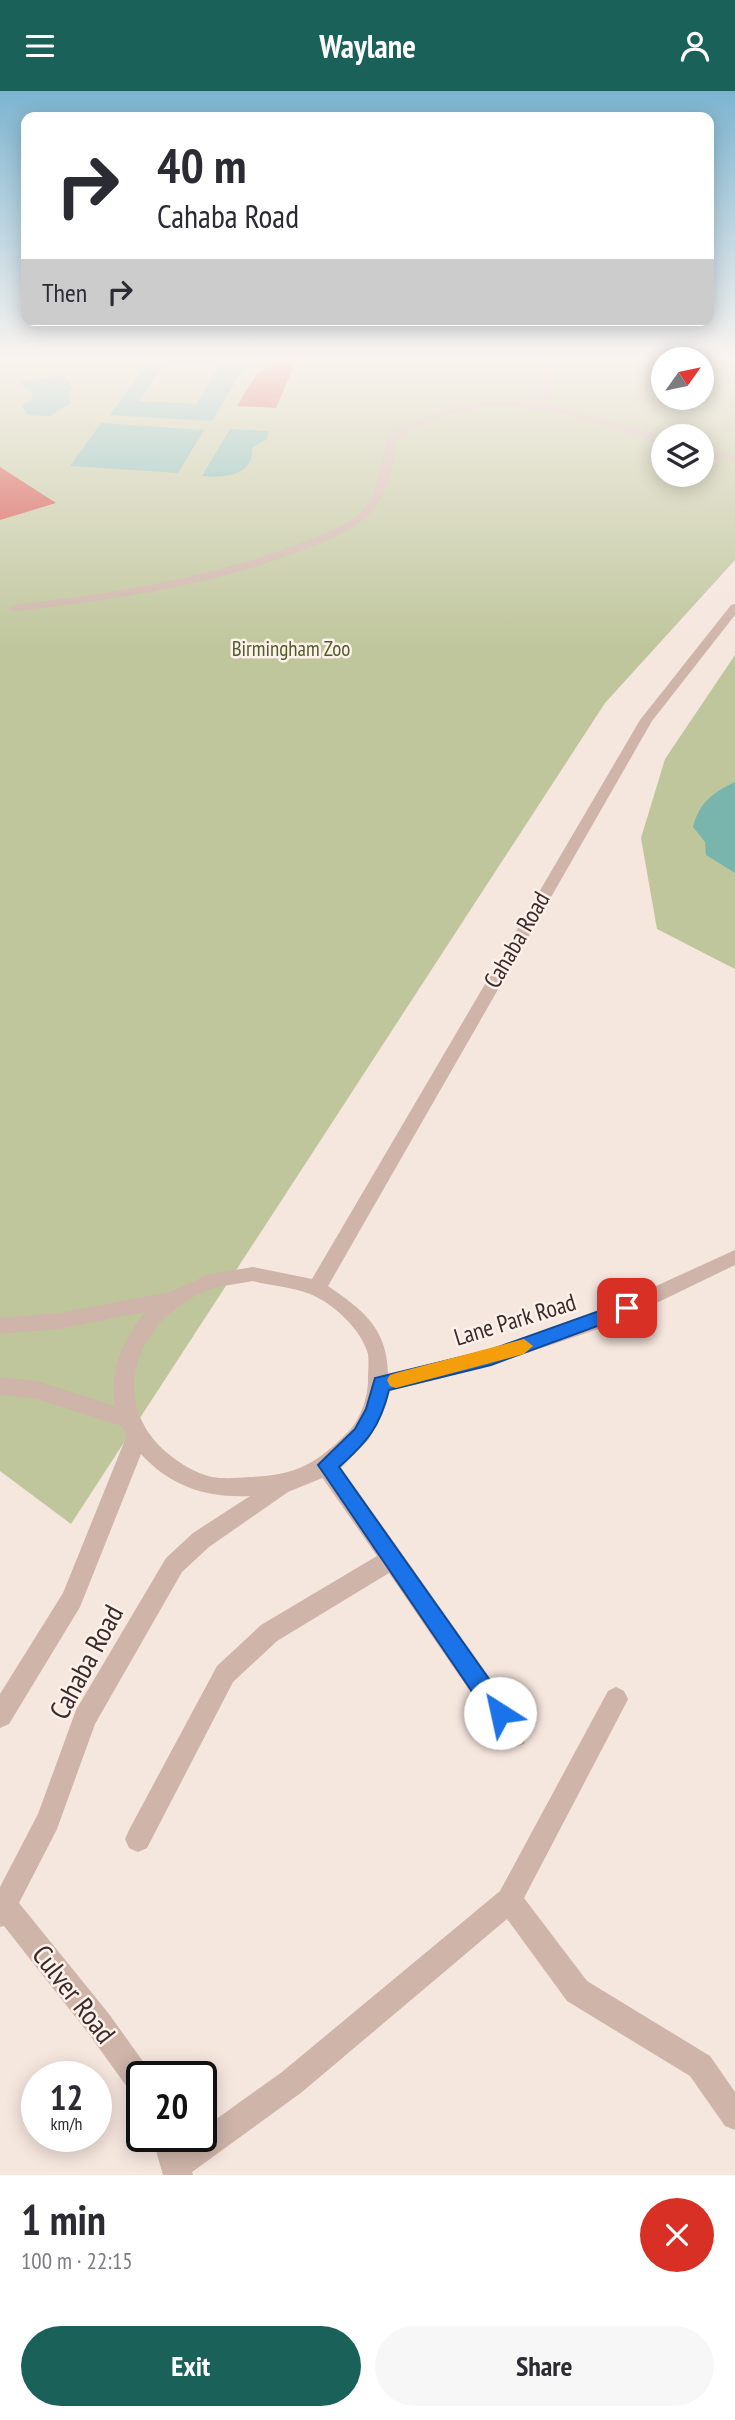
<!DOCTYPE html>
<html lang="en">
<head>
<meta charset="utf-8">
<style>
  :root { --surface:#fff; --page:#f7f7f7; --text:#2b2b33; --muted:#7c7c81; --accent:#1a615a }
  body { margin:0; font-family:"PT Sans Narrow",sans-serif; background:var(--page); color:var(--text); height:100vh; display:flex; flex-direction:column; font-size:26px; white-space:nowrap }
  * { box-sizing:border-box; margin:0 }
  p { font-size:23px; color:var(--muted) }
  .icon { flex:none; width:38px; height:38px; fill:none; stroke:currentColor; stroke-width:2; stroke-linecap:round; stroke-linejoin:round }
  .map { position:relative; height:2084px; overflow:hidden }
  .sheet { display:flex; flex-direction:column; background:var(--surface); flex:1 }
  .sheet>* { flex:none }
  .top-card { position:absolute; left:21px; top:21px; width:693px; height:214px; border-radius:14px; box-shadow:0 4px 18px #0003; background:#fff; color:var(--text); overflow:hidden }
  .needle { width:46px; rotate:57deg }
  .buttons { position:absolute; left:651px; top:256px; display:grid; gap:14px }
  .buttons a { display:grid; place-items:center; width:63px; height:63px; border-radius:50%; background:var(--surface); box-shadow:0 4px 18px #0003; font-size:35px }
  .speed { position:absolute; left:21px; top:1970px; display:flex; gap:14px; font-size:35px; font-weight:700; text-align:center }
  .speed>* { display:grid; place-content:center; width:91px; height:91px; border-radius:50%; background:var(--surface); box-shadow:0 4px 18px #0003; line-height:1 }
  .speed small { font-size:18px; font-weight:400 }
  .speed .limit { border:4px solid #111; border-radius:10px; background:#fff; color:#111 }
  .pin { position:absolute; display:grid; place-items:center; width:60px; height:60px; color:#fff; margin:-30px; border-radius:14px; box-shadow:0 4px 10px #0006 }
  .me { position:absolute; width:77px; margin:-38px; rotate:325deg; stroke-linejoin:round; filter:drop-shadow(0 0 5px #0008) }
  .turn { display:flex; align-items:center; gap:24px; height:147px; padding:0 21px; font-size:32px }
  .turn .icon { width:91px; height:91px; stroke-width:2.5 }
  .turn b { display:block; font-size:49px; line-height:60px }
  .then { display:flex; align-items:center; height:66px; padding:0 21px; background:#0003; gap:14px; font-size:26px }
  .round { display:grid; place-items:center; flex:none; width:74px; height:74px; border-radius:37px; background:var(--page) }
  .summary { display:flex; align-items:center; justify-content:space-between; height:119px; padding:0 21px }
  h1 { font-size:42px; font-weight:600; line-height:52px }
  .action { display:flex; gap:14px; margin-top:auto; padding:14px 21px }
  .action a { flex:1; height:80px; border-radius:42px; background:var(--accent); color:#fff; font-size:28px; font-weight:600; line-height:80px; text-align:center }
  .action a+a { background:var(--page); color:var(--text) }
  header { display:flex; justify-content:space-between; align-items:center; height:91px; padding:0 21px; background:var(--accent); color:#fff; font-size:32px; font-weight:600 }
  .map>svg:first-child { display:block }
  .green { fill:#bfc69c; fill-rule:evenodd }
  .water { fill:#7ab5ad; fill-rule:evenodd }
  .building { fill:#d04c41 }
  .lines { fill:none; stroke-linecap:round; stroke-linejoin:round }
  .service { fill:#ceb4a9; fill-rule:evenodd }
  .tertiary { fill:#ceb4a9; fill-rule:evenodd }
  .route { fill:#1a73e8; stroke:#114b97; stroke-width:2 }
  .slow { fill:#f59e0b }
  .labels { text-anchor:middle; stroke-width:5; stroke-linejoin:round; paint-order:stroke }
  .far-park-label { font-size:21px; fill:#525c2a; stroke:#fcf1eb }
  .street-label { font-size:24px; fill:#3b2c29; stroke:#fcf1eb }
  .near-street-label { font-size:28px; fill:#3b2c29; stroke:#fcf1eb }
</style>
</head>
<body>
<header><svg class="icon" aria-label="menu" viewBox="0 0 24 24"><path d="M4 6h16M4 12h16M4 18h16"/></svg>Waylane<svg class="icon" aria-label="person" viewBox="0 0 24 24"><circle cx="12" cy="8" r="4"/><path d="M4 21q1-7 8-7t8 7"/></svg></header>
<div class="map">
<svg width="735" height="2084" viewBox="0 0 735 2084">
  <rect width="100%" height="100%" fill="#f5e6de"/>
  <g class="green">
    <path d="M0,265H735V469L605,612L71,1433L0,1380ZM663,268H702V306H663ZM663,345H702V383H663Z"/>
    <path d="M735,564V878L657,838L641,747L665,668Z"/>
  </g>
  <g class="water">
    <path d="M153,265H251L212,330L110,324ZM165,271L219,274L196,313L140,310Z"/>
    <path d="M64,284L72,296L69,301L71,312L50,325L27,324L22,314L31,310L33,302L19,291Z"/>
    <path d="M101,332L204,339L178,382L70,375Z"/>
    <path d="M230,338L269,340L267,348L252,357C254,386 223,387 202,385Z"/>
    <path d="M735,691V782L706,764L705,751L693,736C699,712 712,702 735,691Z"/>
  </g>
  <g class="building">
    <path d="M294,265H298L276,317L237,315L258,281Z"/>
    <path d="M0,376L56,412L0,429Z"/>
  </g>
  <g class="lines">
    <g class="service">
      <path d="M545,265H553L550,313L663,345V351C564,327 495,285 396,349C395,373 386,407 369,424C351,441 326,450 303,459C211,495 113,509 15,520L9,517L15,514C112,502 208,488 300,452C322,444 350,435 365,416C380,396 380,368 388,346C434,316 486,306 541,312Z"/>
      <path d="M702,355L735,365V371L702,361Z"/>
      <path d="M327,1366L335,1368L524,1635L527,1644L524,1653L515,1656L506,1653L389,1482L277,1550L233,1591L147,1757L138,1761L129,1757L125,1748L129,1739L217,1575L261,1534L377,1465L319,1382L316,1375L319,1368Z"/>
      <path d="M616,1596L624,1600L628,1608L624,1616L524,1807L587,1890L710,1965L735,2001V2039L725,2035L690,1985L567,1910L507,1828L302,2001L188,2084H167L162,2074C168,2060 185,2046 201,2046V2039L282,1981L500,1800L608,1600Z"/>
    </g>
    <g class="tertiary">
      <path d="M735,513V524L652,630L328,1195C363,1219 387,1237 388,1283L491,1258L599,1221L735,1159V1174L613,1233L491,1274L389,1300L369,1348L337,1381L288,1401L209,1456L182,1481L95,1633L57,1738L19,1812L109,1923L152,1983L153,1986H142V2007L132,2003L89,1943L4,1835L0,1836V1796L38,1723L76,1619L166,1467L193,1442L250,1405C207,1407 171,1396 141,1363L80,1516L9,1633L0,1637V1603L63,1502L127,1344L122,1335L37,1308L0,1304V1286L37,1290L115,1315C108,1279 124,1249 145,1221L59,1238L0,1243V1227L59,1222L170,1201L210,1183L253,1176L312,1188L640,629L731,514ZM253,1190C271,1195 293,1196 310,1203C334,1213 361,1238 368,1263C369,1271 368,1281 368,1289C368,1307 360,1330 347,1342C315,1374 296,1384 249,1386C237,1387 224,1388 212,1386C195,1382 179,1372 166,1361C105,1307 139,1227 206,1200C221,1194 238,1193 253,1190Z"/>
      <path d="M152,2046H180L193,2084H163Z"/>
    </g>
  </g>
  <linearGradient id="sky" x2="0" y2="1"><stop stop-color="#7cb4d0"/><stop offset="0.48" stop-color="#faf4f0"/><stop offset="1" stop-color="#faf4f0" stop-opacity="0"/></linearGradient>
  <rect width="735" height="556" fill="url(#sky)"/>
  <path class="route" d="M627,1210L633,1212L636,1217L633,1222L491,1274L389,1299C380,1336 367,1351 339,1376L508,1615L511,1622L508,1630L500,1633L492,1630L318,1374L355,1338L366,1318L375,1287L490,1259Z"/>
  <path class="slow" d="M524,1248L533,1255L524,1263L396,1297L390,1295L387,1289L390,1284L396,1282Z"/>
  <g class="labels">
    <g class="far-park-label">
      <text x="291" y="565">Birmingham Zoo</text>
    </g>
    <g class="street-label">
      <text transform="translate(517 849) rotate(-60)" y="8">Cahaba Road</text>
      <text transform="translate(515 1229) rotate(-17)" y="8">Lane Park Road</text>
    </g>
    <g class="near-street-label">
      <text transform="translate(86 1571) rotate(-62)" y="10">Cahaba Road</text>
      <text transform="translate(74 1903) rotate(52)" y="10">Culver Road</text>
    </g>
  </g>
</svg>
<div class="buttons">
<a><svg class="needle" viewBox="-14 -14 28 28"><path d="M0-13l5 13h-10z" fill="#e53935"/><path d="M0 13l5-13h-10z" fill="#7c7c81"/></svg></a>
<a><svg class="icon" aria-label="layers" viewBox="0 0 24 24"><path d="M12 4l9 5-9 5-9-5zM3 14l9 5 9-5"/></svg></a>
</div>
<div class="speed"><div>12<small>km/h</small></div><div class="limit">20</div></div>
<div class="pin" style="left:627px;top:1217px;background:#d93025"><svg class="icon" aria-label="arrive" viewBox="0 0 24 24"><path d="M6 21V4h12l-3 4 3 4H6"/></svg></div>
<svg class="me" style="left:500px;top:1622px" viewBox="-20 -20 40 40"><circle r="19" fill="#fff"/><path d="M0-13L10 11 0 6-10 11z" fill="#1a73e8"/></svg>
<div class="top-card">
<div class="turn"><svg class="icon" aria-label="right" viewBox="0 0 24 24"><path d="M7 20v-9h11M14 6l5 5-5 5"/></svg><div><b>40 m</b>Cahaba Road</div></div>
<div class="then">Then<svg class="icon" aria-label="right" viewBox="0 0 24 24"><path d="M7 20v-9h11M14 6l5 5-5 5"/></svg></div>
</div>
</div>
<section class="sheet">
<div class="summary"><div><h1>1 min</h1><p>100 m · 22:15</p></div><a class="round" style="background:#d93025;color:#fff"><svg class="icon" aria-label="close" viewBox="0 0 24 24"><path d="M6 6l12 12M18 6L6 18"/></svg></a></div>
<div class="action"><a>Exit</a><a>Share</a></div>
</section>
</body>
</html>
